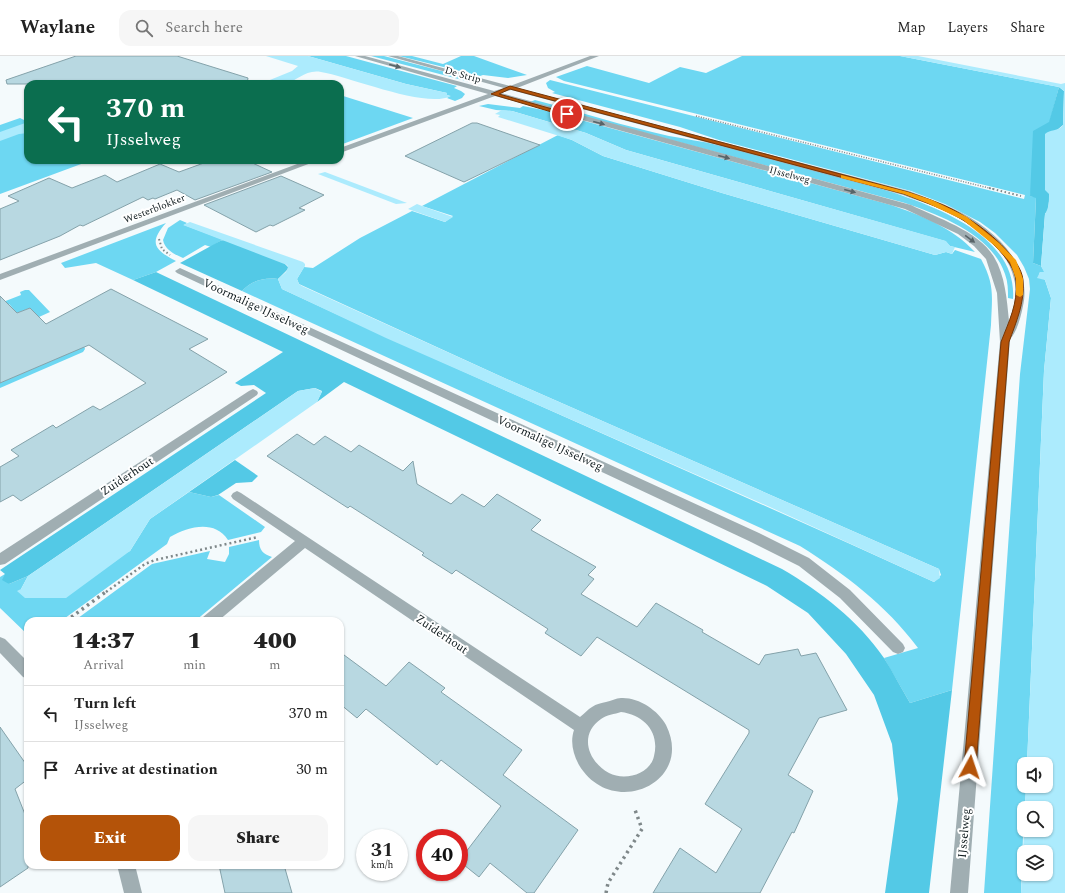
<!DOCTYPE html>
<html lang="en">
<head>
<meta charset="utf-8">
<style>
  :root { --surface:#fff; --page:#f6f6f6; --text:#222; --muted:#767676; --line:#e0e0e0; --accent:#b45309 }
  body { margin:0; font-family:Spectral,serif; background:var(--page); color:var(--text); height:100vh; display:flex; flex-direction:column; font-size:15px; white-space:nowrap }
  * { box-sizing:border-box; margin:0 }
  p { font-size:13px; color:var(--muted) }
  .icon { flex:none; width:22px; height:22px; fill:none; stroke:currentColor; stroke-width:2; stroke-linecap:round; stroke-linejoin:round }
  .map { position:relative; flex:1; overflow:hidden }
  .side { position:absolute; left:24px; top:561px; width:320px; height:252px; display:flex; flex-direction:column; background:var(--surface); border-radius:12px; box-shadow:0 1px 3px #0004 }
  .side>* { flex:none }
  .top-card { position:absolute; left:24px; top:24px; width:320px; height:84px; border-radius:12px; box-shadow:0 1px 3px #0004; background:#0b6e4f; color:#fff; overflow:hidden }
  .tools { position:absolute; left:1017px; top:701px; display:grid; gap:8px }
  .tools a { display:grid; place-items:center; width:36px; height:36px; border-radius:8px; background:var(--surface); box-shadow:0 1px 3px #0004; font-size:20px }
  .speed { position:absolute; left:356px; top:773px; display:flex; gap:8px; font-size:20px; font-weight:700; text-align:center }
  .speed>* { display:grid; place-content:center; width:52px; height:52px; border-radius:50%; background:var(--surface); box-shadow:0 1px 3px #0004; line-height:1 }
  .speed small { font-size:10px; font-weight:400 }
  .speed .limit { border:6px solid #d22; background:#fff; color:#111 }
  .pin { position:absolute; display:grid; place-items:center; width:34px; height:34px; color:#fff; margin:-17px; border:2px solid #fff; border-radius:50%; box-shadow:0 1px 4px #0007 }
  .me { position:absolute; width:44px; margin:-22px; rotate:5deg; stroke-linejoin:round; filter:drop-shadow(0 0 3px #0008) }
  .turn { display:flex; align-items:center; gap:14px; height:84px; padding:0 16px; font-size:18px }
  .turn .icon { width:52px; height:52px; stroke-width:2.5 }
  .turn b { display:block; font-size:28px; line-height:34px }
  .eta { display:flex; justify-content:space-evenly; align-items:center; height:68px; text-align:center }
  .eta b { font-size:24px; font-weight:800; line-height:28px }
  .primary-button { display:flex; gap:8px; margin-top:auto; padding:8px 16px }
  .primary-button a { flex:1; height:46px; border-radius:12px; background:var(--accent); color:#fff; font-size:16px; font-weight:800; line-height:46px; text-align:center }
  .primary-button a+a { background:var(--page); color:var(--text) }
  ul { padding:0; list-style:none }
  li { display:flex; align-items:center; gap:12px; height:56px; padding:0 16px; border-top:1px solid var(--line) }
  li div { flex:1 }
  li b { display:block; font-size:15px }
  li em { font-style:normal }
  header { display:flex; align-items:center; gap:24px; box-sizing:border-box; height:56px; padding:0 20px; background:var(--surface); border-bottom:1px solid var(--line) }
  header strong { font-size:19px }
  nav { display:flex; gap:22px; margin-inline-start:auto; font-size:14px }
  .search { width:280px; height:36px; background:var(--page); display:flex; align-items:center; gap:10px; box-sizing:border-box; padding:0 14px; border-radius:12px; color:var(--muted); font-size:15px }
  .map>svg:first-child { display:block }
  .green { fill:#6dd7f2 }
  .forest { fill:#53c9e6 }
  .water { fill:#acebfd; fill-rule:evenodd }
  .building { fill:#b8d8e1; stroke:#84a2aa }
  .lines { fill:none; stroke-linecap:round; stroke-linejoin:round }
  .path-far3 { stroke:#7e8789; stroke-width:1.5; stroke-dasharray:1 1.5; stroke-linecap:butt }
  .path-far2 { stroke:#7e8789; stroke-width:2; stroke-dasharray:1.5 2.5; stroke-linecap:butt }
  .path-far1 { stroke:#7e8789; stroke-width:2.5; stroke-dasharray:2 3; stroke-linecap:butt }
  .path { stroke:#7e8789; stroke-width:3.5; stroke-dasharray:2.5 4; stroke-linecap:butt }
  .minor { fill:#a0aeb2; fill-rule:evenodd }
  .oneway { fill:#586468 }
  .route { fill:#b45309; stroke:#753606 }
  .slow { fill:#f59e0b }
  .labels { text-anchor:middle; stroke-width:4; stroke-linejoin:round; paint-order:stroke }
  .far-street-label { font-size:10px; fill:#0f1b1e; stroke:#fff }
  .street-label { font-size:12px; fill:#0f1b1e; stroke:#fff }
</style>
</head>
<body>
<header>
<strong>Waylane</strong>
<div class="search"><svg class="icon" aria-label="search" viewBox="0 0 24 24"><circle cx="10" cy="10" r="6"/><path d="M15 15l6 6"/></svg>Search here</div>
<nav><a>Map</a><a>Layers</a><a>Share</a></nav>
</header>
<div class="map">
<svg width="1065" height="837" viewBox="0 0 1065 837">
  <rect width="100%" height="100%" fill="#f4fafc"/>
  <g class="green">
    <path d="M308,0H346L457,30L454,32L461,35L465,38L462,42L455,45L447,42L450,40L447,39V37L406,28Z"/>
    <path d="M371,0H384L476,24L470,26Z"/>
    <path d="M399,0H412L443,8L461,0H474L527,19L508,22L483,19L480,20Z"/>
    <path d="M742,0H900L1059,31L1030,140L1036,141L1033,207L1041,210L1045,216H1040L1039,219L1045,224L1051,242L1044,315L1027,708H1024V730H1026L1025,752H1024L1021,837H984L1020,318L1030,233L1029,223L1024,211L1017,199L995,177L980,166L945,148L911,135L719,84L680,71L552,37L555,36L548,32L546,27L550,24L1024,143L1025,139L564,25L556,21L587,10L649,27L680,11L706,17Z"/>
    <path d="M340,39L413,62L340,89Z"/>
    <path d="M535,44C580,56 624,70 669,80C685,83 701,85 717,89C751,96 785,107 819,116C878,132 1019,161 1013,243L1008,242C1008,234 1008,226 1005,218C992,179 940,159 905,147L530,46Z"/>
    <path d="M488,48L520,52L523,50L548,55L891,149C921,159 953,172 975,196L950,190L945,185L626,94L586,77L512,55L496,54L479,50Z"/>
    <path d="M20,62L28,66V104H92L0,138V69Z"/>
    <path d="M558,79L572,84L603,100L722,137L935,199L946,196L952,198L955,194L981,203C995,229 992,240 991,269L952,634L910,647L884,602L918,592C886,549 845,518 800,490L242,235C251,225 264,221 278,223L282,233C498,333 717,427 934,526L941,519L939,513L500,320L299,228L297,223L304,211L313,212L360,182L412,155L445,166L453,160L422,150Z"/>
    <path d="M180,164L187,167L184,169L224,184L220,185L211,191L205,189L183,202C174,198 165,194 163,184L168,172Z"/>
    <path d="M166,167C148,187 155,194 176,205L156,216L133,224L96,207L65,212L61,207Z"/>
    <path d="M25,234H29L50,256L39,261L30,252L17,257L9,248L0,251L3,246L21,239L20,236Z"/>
    <path d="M84,290L85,293L83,296L0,332V327Z"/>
    <path d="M189,436L211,441L219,439L265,471L261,476L228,484C214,463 188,471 170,481L167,488L61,565H28V579L0,552V521L5,518L9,528L28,520L21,533L27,541L130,495L150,463Z"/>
    <path d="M259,484C259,494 263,498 272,501L195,565H74L152,508L210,495L207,503L225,506L229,498V491Z"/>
  </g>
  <g class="forest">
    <path d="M1059,31L1064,35L1063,69L1057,74L1048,154L1045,158L1041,210L1033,207L1036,142L1030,140L1033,75L1049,66Z"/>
    <path d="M224,184L283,206L288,211V213L278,223C264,221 251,225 242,235L180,207L220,185Z"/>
    <path d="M156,216L782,513C821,536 858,564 884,602C893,616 901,632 910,647L952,634L929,837H885L898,743L892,688L874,639L846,598L808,557L767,530L344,326L317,346L322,335L315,332L298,335L28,520L9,528L2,524L5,518L0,514L266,337L254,329L241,330L235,327L283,296L133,224Z"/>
    <path d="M235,404L258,420L252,426L236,427L218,439L211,441L189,436Z"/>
  </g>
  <g class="water">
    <path d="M266,0H308L406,28L447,37V39L451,40C426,53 351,21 321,16C306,13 297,25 285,28C277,30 268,28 260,28L292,15L298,10Z"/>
    <path d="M900,0H918L1061,28L1065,27V22V837H1021L1024,774H1046V752H1025L1026,730H1046V708H1027L1044,315L1051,242L1045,224L1037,222L1040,216H1044L1041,210L1045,158C1049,152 1049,145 1049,138L1045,134V78C1050,73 1058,76 1063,69L1064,35L1059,31L1043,28ZM1024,796H1046V818H1024Z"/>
    <path d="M502,54L512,55L586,77L626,94L946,185L950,190L955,191L952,198L946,196L935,199L722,137L603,100L572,84L498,61L500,59L495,58Z"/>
    <path d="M28,66V77L19,78L0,85V76Z"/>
    <path d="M325,116L407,147L396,148L318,118Z"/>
    <path d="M417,148L422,150L453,161L445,166L408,153Z"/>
    <path d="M190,166L303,206L305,208V210L297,223L299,228L302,230L500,320L939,513L940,522L934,526L772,452L386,282L282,233L278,223L286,216L288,211L287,209L183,169Z"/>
    <path d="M315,332L322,336L317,346L150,463L130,495L66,542H25L17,535L21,533L28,520L298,335Z"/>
  </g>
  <g class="building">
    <path d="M76,0H177L248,22L247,28H7L6,24Z"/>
    <path d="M472,67H477L540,89L464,126L405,100Z"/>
    <path d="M212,104H246L272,116L195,144L177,134L155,143L153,142L148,144L143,141L83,170L80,169L60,180L0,204V153L19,145L8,140L49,122L72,132L105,119L117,126L160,108L179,116Z"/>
    <path d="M281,120L324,139L299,152L305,154L273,170L270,169L256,176L204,149Z"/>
    <path d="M111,233L208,283L189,293L227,316L21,445L13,439L0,446V411L19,400L11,394L53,369L56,372L93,350L100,354L146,327L89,289L0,327V240L17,257L30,252L46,268Z"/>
    <path d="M297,378L314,389L325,380L351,396L359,389L403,415L413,405L417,428L451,448L462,438L484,451L497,438L541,464L531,474L596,511L588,519L594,523L581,538L637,571L656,547L703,574L702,576L759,609L765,599L798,593L801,600L816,597L847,654L819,662L788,719L813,735L794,777L792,776L760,837H653L680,792L716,817L742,773L705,748L749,677V674L597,581L581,600L545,577L548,573L456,514L452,518L422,499L424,497L350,450L348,452L267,400Z"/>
    <path d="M340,596L386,630L409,606L445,632L441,636L522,694L503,719L578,774L534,837H527L490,807L479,821L459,805L501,750L441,704L437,709L366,653L357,662L340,648Z"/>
    <path d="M0,671L28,711V723L15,733L28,766V812L0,831Z"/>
    <path d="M219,809H284L292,837H225Z"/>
  </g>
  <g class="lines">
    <path class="path-far3" d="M696,60L993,133"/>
    <g class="path-far2">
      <path d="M989,132L1021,140"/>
      <path d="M159,183L162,193L170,199"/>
    </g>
    <path class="path-far1" d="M106,536L145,508L155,504L258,481"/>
    <g class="path">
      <path d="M66,565L107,535"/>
      <path d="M606,837L608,827L642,773L634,751"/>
    </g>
    <g class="minor">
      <path d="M355,0H365L494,35L504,32L388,0H398L510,30L590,0H599L517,32L909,135C924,141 940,146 954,153C990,170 1033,206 1023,250C1021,260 1017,276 1010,283L968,837H950L1000,286L997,237L986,203L974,190L958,178L905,153L495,40L340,97V92L488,38ZM511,34L903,139C918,145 934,149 949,157C974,169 1008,193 1014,223C1018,237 1014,251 1009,265C1007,244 1005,219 994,201C979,175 937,162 911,149L501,37Z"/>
      <path d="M308,104H319L0,224V218Z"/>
      <path d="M180,212L759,477L809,502L850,534L903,588L905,592L903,596L898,598L893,596L840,542L799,510L749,485L177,217L175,215Z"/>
      <path d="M253,333L257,335L258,337L257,339L5,508L0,509V497L249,335Z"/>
      <path d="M237,435L241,437L580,661C584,658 588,653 592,651C596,648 602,647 606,646C611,645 616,642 621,642C638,641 658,654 666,669C695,727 612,764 579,709C573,698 570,686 574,674L305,492L218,565H201L203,561L295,485L233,443L231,440L233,437ZM621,656C644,659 660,676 654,700C650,719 624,725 609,717C587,705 579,678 601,663C606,659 615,658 621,656Z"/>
      <path d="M0,581L5,583L28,606V623L23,621L0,597Z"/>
      <path d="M117,809H135L142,837H124Z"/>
    </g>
  </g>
  <defs><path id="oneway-solid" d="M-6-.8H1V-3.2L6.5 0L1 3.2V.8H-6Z"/></defs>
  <g class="oneway">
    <use href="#oneway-solid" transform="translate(395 10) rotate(15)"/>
    <use href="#oneway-solid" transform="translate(599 67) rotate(15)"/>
    <use href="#oneway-solid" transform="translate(724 101) rotate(15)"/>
    <use href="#oneway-solid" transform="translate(850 135) rotate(15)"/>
    <use href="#oneway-solid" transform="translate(970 183) rotate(36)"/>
  </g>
  <path class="route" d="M510,30L908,136C928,143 950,150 967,162C986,173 1021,202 1023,224C1025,247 1016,266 1009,286L976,711L974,715L970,717L966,715L964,711L1001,286C1009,265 1018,248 1016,225C1015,203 980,175 963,164C945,153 924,146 904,138L510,33L499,38L570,58L565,60L491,38Z"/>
  <path class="slow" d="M841,119L908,136L932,144L967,161L999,187L1016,204L1023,223V239L1020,241L1016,239V223L1010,206L995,190L963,164L927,147L904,138L841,122Z"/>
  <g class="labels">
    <g class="far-street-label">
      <text transform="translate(463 18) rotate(16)" y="4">De Strip</text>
      <text transform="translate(790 118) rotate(15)" y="4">IJsselweg</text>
      <text transform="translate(154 152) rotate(-21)" y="4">Westerblokker</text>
    </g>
    <g class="street-label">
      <text transform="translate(256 250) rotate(25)" y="4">Voormalige IJsselweg</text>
      <text transform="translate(550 387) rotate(25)" y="4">Voormalige IJsselweg</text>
      <text transform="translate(127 420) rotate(-33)" y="4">Zuiderhout</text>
      <text transform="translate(442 578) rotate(34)" y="4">Zuiderhout</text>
      <text transform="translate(964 777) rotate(-85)" y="4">IJsselweg</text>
    </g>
  </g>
</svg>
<div class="tools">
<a><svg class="icon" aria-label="sound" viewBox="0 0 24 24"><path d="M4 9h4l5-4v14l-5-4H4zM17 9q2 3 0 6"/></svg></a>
<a><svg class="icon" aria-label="search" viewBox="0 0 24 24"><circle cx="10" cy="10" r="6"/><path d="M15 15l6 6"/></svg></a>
<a><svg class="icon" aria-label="layers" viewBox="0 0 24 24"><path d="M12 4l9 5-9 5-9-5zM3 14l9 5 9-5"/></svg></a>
</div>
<div class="speed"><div>31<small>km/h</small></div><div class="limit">40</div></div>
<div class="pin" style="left:567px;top:58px;background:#d93025"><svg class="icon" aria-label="arrive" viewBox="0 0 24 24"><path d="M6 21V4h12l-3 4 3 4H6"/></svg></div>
<svg class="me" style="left:970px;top:711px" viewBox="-20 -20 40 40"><path d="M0-17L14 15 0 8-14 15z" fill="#b45309" stroke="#fff" stroke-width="4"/></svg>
<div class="top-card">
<div class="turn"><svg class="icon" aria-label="left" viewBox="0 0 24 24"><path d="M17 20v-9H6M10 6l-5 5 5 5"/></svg><div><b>370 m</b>IJsselweg</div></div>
</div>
<section class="side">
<div class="eta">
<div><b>14:37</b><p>Arrival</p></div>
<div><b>1</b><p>min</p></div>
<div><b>400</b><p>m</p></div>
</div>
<ul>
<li><svg class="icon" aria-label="left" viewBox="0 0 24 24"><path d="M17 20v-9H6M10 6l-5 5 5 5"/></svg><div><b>Turn left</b><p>IJsselweg</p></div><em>370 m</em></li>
<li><svg class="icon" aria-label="arrive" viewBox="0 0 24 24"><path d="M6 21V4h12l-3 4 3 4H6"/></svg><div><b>Arrive at destination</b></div><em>30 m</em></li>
</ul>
<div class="primary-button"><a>Exit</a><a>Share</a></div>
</section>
</div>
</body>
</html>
